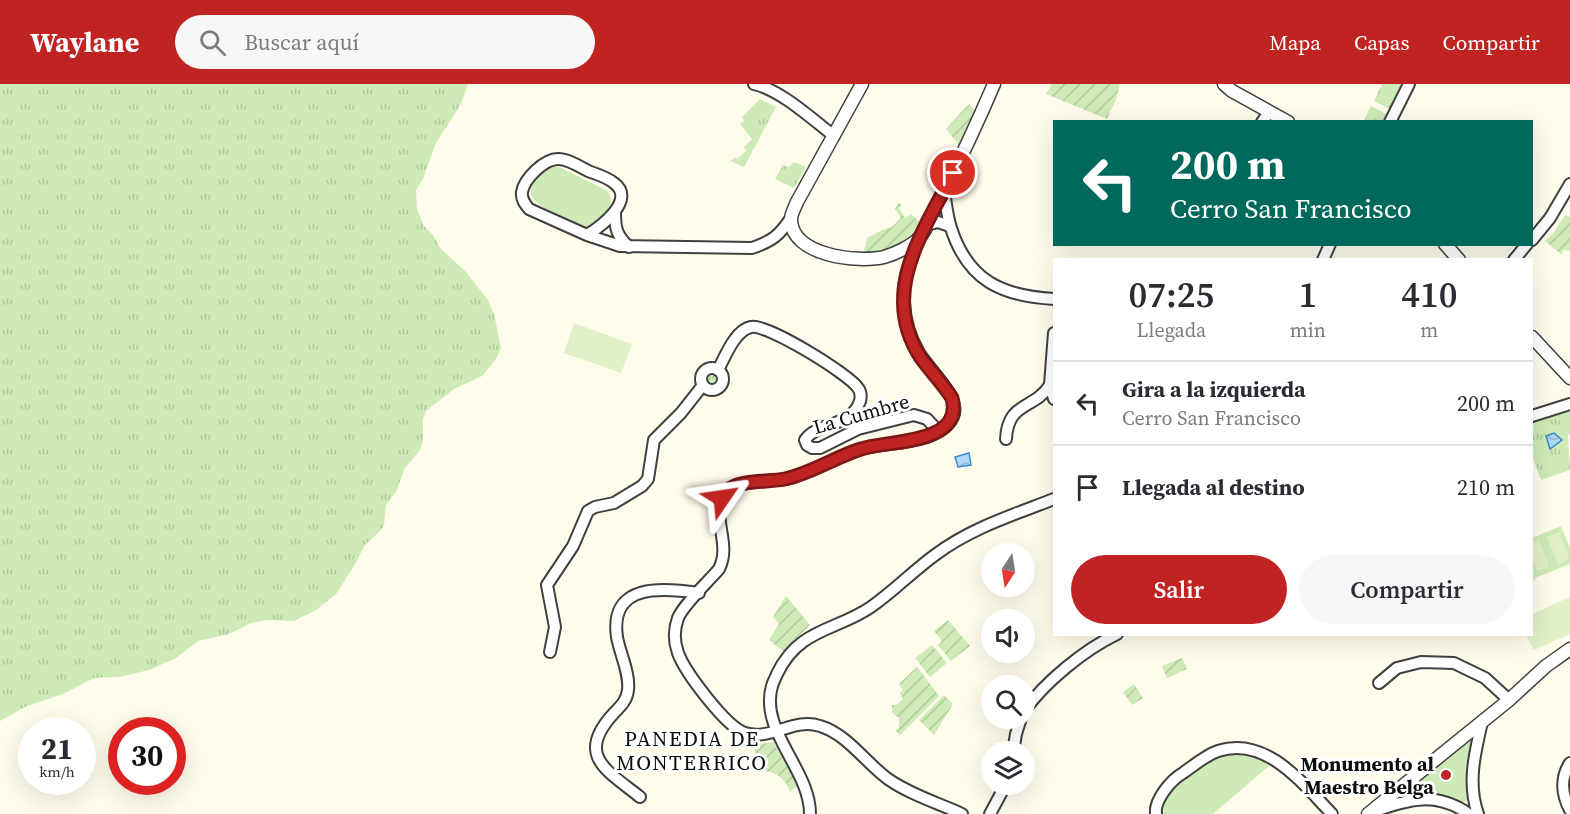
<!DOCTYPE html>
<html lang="es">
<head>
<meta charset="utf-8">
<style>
  :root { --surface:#fff; --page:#f7f7f7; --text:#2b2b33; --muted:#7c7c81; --line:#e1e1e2; --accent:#bf2422 }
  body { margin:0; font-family:"Source Serif 4",serif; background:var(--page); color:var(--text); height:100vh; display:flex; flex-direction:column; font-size:22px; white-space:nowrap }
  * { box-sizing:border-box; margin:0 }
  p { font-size:20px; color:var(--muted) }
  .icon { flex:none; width:33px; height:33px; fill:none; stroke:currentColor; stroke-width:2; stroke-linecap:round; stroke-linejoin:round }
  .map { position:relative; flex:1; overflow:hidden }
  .side { position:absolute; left:1053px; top:174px; width:480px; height:378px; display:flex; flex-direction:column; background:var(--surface); border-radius:0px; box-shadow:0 6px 24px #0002 }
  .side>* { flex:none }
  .banner { position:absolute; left:1053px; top:36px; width:480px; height:126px; border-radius:0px; box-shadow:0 6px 24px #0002; background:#00695c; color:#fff; overflow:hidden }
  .needle { width:39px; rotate:192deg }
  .tools { position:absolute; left:981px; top:459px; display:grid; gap:12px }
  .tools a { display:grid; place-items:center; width:54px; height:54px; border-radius:50%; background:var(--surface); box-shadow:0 6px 24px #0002; font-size:30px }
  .speed { position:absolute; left:18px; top:633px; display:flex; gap:12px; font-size:30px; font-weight:700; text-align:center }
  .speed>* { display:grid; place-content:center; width:78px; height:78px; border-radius:50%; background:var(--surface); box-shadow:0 6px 24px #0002; line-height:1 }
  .speed small { font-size:15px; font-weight:400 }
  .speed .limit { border:9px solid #d22; background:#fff; color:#111 }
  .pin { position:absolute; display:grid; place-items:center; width:51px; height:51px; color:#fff; margin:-26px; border:3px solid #fff; border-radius:50%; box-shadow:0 2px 6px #0007 }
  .me { position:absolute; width:66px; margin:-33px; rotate:58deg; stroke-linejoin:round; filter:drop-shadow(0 0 4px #0008) }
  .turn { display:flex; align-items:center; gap:21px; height:126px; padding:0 18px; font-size:27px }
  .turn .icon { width:78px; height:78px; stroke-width:2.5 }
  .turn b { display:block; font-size:42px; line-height:51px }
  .eta { display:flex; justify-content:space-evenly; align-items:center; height:102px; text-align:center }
  .eta b { font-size:36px; font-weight:600; line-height:42px }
  .action { display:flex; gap:12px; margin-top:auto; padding:12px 18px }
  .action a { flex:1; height:69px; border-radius:36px; background:var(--accent); color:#fff; font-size:24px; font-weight:600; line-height:69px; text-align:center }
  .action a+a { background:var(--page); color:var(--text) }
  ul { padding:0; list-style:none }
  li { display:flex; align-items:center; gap:18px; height:84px; padding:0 18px; border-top:2px solid var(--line) }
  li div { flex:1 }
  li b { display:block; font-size:22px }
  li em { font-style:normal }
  header { display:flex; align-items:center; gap:36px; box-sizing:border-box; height:84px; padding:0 30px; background:var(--accent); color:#fff }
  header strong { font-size:28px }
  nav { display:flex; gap:33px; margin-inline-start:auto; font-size:21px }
  .search { width:420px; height:54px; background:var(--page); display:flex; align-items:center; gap:15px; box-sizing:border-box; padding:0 21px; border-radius:33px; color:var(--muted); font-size:22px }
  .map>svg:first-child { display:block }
  .grass { fill:url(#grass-tufts) }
  .park { fill:#ceeab6 }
  .garden { fill:url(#garden-furrows) }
  .pitch { fill:#e0f1c8 }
  .water { fill:url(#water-waves); stroke:#3689d0; stroke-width:1.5 }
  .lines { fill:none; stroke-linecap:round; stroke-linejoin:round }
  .minor-casing { stroke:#404040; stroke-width:14 }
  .tertiary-casing { stroke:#404040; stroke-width:15 }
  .minor { stroke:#fff; stroke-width:10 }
  .tertiary { stroke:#fff; stroke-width:12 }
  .route-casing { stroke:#7c1716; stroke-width:15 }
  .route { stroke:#bf2422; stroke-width:10 }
  .poi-dot { fill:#bf2422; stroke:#fff; stroke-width:2 }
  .labels { text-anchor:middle; stroke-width:6; stroke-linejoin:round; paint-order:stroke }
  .street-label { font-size:20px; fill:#0d0d0d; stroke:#fff }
  .poi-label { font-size:20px; font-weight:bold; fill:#0d0d0d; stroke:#fff; text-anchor:end }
  .neighbourhood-label { font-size:21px; letter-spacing:1.5px; fill:#0d0d0d; stroke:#fff }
</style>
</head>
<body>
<header>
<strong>Waylane</strong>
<div class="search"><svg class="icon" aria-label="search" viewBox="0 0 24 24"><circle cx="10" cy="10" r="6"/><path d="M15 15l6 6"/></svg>Buscar aquí</div>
<nav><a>Mapa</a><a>Capas</a><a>Compartir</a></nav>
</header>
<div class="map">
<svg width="1570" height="730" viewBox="0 0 1570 730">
  <defs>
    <pattern id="grass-tufts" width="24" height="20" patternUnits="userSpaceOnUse" patternTransform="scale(1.5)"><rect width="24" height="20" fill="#ceeab6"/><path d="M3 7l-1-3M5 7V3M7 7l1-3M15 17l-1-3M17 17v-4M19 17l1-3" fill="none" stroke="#b0c89b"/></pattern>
    <pattern id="garden-furrows" width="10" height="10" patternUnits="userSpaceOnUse" patternTransform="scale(1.5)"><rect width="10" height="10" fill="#ceeab6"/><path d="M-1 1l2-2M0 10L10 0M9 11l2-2" fill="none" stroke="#b0c89b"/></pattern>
    <pattern id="water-waves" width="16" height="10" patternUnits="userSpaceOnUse" patternTransform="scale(1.5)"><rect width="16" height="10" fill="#b0d9f7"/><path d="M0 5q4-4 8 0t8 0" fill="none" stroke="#96b9d3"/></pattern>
  </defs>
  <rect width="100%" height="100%" fill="#fffcec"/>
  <g class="grass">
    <path d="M0,0H468L461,20L436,59L423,95L416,106L417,125L424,142L432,150L441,165L465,187L488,216L494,230L501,264L496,275L482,292L454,305L426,327L423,335V356L420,366L405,384L396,408L386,421L384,441L381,446L365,461L354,482L336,510L316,526L294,537L268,536L251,539L229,550L198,557L176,574L149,586L119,593L94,594L63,610L27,622L0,637Z"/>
    <path d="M1382,0H1409L1395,28L1374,17Z"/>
    <path d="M760,15L776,23L744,83L730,77L736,73L737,75L746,67L744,63L752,55L740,40L744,37L742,33Z"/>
    <path d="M1371,22L1392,33L1390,37L1363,38Z"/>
    <path d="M794,78L806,83L794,104L775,95L783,81L789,83Z"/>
    <circle cx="712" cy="295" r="11"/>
    <path d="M1570,325V349L1568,352L1570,386L1541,396L1532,372V338Z"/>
  </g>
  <g class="park">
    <path d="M551,81L559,83L608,107C612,116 613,120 606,127C602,132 597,142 589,143C581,144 571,136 564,133C550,126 519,116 535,97C540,91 544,85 551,81Z"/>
    <path d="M1561,442L1570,464V480L1535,494L1536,496L1532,497V454Z"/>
    <path d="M1468,656L1473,659L1469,714L1467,717L1458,719L1440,711L1414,709L1412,701Z"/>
    <path d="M1234,667L1262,673L1270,681L1213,730H1163C1164,722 1166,714 1170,707C1179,690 1215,669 1234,667Z"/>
  </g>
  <g class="garden">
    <path d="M1052,0H1120L1116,15L1107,35L1046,10Z"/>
    <path d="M969,20L976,27L959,61L946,45Z"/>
    <path d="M899,119L902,121L899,124L905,134L911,130L921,139C906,157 887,171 863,170L867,154L882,146L892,143L901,134L895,125Z"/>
    <path d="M1565,131L1570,133V167L1563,166L1562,171L1545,157L1554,148Z"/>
    <path d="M786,512L810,541L783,567L769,556L779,540L773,533Z"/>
    <path d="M948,536L970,562L951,577L938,561L942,557L934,547Z"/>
    <path d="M932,561L947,579L930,593L915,574Z"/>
    <path d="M1182,574L1187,585L1167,594L1162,582Z"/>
    <path d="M917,583L939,612L900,651L895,646L899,644V634L892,629V621H896L903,615L900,609L903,606L899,600Z"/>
    <path d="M1134,600L1143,614L1132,621L1123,608Z"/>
    <path d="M944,611L953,620L934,651L919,636Z"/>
    <path d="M773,658L798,701L790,708C785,695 777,687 762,687L761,674L755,673V661Z"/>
  </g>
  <g class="pitch">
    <path d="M574,239L632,260L621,289L564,269Z"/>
    <path d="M1559,448L1570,475L1558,480L1547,453Z"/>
    <path d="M1539,456L1549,483L1537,487L1532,474V459Z"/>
    <path d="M1570,513V550L1534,566L1526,551L1532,550V530Z"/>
  </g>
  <g class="water">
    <path d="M1554,349L1562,356L1550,365L1546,352Z"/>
    <path d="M969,369L971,381L958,383L955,373Z"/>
  </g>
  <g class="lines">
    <g class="minor-casing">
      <g id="minor">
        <path d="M754,0C781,6 812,35 834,52"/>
        <path d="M1262,38L1269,28"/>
        <path d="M1390,38L1409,0"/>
        <path d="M944,107C946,119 947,132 951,144C968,197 1002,212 1054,215"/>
        <path d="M615,129C615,145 617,152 629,163"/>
        <path d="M926,141L938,138L950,142"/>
        <path d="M587,151C600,143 637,116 614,99C607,93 596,90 588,87C579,82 568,75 558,75C544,75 524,95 522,108C521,115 525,120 529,125L587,151L620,162L752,164C772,157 779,152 791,134"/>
        <path d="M919,154C911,175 901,196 904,219C905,236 910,253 918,267C927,284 962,313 953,333C939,362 887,357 861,365C835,373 812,389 785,395C770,398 738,396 728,407C707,432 733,457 719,485C708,498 684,520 678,534C674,545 674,558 678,569C685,588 726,643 745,649C771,657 794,633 820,642C847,650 866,679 888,695C911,711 938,719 962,730"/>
        <path d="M1532,156L1550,134L1570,100"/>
        <path d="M1323,176L1330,160"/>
        <path d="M1514,176L1527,160"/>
        <circle cx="712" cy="295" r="11"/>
        <path d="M718,286C725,273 735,246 751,243C766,239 849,290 858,304C861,308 861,313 860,317C851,344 818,337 805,356L807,361L812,364H820L858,345L914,331L927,335L938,347"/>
        <path d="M1050,301L1054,249"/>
        <path d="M1532,332L1570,320"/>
        <path d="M1006,355C1008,317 1034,326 1050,301L1054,315"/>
        <path d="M550,568L555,543L547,501L573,462L588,427L595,423L614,419L642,402L648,395L654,356L681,329L703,301"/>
        <path d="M1379,599L1397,584L1421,578L1454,579L1485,594L1509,616"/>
        <path d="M1024,627C1046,597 1084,566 1117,550"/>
        <path d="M1013,668L1016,650L1021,634"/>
        <path d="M1570,679C1560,694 1562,711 1570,726"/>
        <path d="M640,713C606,686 575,671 614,629C621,622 627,616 628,606C630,589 620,570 617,553C609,498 664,504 699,509"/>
        <path d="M1372,728C1408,716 1434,706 1469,730"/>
        <path d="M810,730C810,685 759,647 772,602C773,598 776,593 777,590C799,544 836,547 871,523C894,507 913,487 935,471C971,444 1013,431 1054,415"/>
        <path d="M990,730L1006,700"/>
        <path d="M1156,730C1154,716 1171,696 1183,689C1193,682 1206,671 1218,667C1266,651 1303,700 1332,730"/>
        <path d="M1478,730C1467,700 1475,668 1482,638"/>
      </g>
    </g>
    <g class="tertiary-casing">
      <g id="tertiary">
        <path d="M862,0L797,118C795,123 791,130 791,135C791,172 858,179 884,173C895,170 912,162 920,153C928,143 933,128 939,117C959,78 977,40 994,0"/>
        <path d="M1224,0L1232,7L1288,38"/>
        <path d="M1445,160L1459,176"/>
        <path d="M1532,253L1570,294"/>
        <path d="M1368,730L1509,616L1546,582L1570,565"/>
      </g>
    </g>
    <use href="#minor" class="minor"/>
    <use href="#tertiary" class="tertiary"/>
  </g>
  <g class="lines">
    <g class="route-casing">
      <path id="route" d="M722,414C725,411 728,406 731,404C742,396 770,398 785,395C812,389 835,373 861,365C888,356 964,361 952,314C943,300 931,288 921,274C878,209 924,147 953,89"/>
    </g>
    <use href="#route" class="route"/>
  </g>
  <circle class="poi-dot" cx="1446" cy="691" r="6"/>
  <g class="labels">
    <g class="street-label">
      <text transform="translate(861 330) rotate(-16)" y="7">La Cumbre</text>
    </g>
    <g class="poi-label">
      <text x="1434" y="687">Monumento al<tspan x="1434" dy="23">Maestro Belga</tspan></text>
    </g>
    <g class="neighbourhood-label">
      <text x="692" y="662">PANEDIA DE<tspan x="692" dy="24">MONTERRICO</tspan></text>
    </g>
  </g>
</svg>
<div class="tools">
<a><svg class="needle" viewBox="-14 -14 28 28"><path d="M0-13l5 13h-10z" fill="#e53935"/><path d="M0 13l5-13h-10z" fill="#7c7c81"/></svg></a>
<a><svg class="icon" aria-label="sound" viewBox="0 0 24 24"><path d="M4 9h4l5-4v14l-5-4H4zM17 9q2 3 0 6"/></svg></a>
<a><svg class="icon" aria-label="search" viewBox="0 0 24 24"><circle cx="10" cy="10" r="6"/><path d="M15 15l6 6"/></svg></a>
<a><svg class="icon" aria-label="layers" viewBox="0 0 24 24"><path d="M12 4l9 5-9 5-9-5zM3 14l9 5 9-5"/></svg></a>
</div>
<div class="speed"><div>21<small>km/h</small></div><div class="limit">30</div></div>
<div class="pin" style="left:953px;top:89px;background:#d93025"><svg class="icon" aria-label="arrive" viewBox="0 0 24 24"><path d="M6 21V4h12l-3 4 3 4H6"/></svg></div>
<svg class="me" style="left:722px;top:414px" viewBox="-20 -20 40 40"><path d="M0-17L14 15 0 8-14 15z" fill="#bf2422" stroke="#fff" stroke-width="4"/></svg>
<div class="banner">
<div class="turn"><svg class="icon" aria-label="left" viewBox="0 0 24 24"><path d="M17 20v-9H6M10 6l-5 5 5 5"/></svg><div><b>200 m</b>Cerro San Francisco</div></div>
</div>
<section class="side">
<div class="eta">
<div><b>07:25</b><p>Llegada</p></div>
<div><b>1</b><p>min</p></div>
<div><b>410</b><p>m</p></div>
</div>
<ul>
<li><svg class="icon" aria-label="left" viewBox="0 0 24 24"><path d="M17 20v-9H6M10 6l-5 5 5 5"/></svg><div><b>Gira a la izquierda</b><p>Cerro San Francisco</p></div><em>200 m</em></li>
<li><svg class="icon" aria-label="arrive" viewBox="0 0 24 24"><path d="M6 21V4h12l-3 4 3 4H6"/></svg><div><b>Llegada al destino</b></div><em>210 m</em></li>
</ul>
<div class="action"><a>Salir</a><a>Compartir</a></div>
</section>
</div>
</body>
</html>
